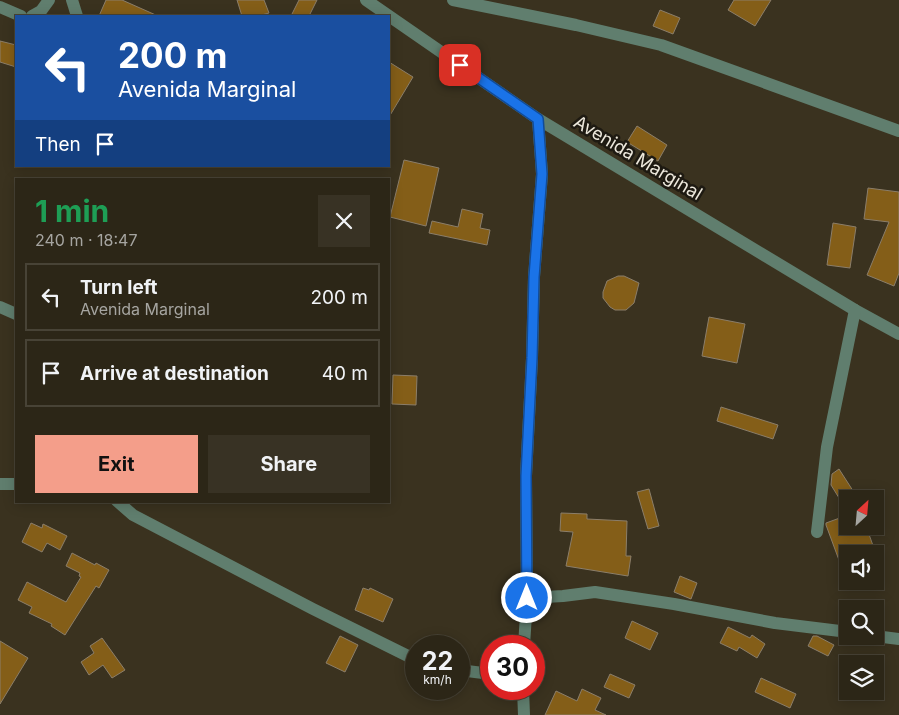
<!DOCTYPE html>
<html lang="en">
<head>
<meta charset="utf-8">
<style>
  :root { --surface:#2c2617; --page:#383224; --text:#f1f3f6; --muted:#a6a5a1; --line:#484336; --accent:#f49e8a }
  body { margin:0; font-family:Inter,sans-serif; background:var(--page); color:var(--text); height:100vh; display:flex; flex-direction:column; font-size:19px; white-space:nowrap }
  * { box-sizing:border-box; margin:0 }
  p { font-size:16px; color:var(--muted) }
  .icon { flex:none; width:28px; height:28px; fill:none; stroke:currentColor; stroke-width:2; stroke-linecap:round; stroke-linejoin:round }
  .map { position:relative; flex:1; overflow:hidden }
  .sheet { position:absolute; left:15px; top:178px; width:375px; height:325px; display:flex; flex-direction:column; background:var(--surface); border-radius:0px; box-shadow:0 2px 12px #0003,0 0 0 1px var(--line) }
  .sheet>* { flex:none }
  .banner { position:absolute; left:15px; top:15px; width:375px; height:152px; border-radius:0px; box-shadow:0 2px 12px #0003,0 0 0 1px var(--line); background:#1a4fa0; color:#fff; overflow:hidden }
  .needle { width:32px; rotate:26deg }
  .tools { position:absolute; left:839px; top:490px; display:grid; gap:10px }
  .tools a { display:grid; place-items:center; width:45px; height:45px; border-radius:0px; background:var(--surface); box-shadow:0 2px 12px #0003,0 0 0 1px var(--line); font-size:25px }
  .speed { position:absolute; left:405px; top:635px; display:flex; gap:10px; font-size:25px; font-weight:700; text-align:center }
  .speed>* { display:grid; place-content:center; width:65px; height:65px; border-radius:50%; background:var(--surface); box-shadow:0 2px 12px #0003,0 0 0 1px var(--line); line-height:1 }
  .speed small { font-size:12px; font-weight:400 }
  .speed .limit { border:8px solid #d22; background:#fff; color:#111 }
  .pin { position:absolute; display:grid; place-items:center; width:42px; height:42px; color:#fff; margin:-21px; border-radius:10px; box-shadow:0 2px 8px #0006 }
  .me { position:absolute; width:55px; margin:-28px; rotate:0deg; stroke-linejoin:round; filter:drop-shadow(0 0 4px #0008) }
  .turn { display:flex; align-items:center; gap:18px; height:105px; padding:0 20px; font-size:22px }
  .turn .icon { width:65px; height:65px; stroke-width:2.5 }
  .turn b { display:block; font-size:35px; line-height:42px }
  .then { display:flex; align-items:center; height:48px; padding:0 20px; background:#0003; gap:10px; font-size:19px }
  .round { display:grid; place-items:center; flex:none; width:52px; height:52px; border-radius:0px; background:var(--page) }
  .headline { display:flex; align-items:center; justify-content:space-between; height:85px; padding:0 20px }
  h1 { font-size:30px; font-weight:700; line-height:38px; color:#1e9e55 }
  .button { display:flex; gap:10px; margin-top:auto; padding:10px 20px }
  .button a { flex:1; height:58px; border-radius:0px; background:var(--accent); color:#111; font-size:20px; font-weight:700; line-height:58px; text-align:center }
  .button a+a { background:var(--page); color:var(--text) }
  ul { padding:0; list-style:none }
  li { display:flex; align-items:center; gap:15px; height:68px; margin:0 10px 8px; padding:0 10px; border:2px solid var(--line); border-radius:0px }
  li div { flex:1 }
  li b { display:block; font-size:19px }
  li em { font-style:normal }
  .map>svg:first-child { display:block }
  .building { fill:#845e18; stroke:#8b7e6a }
  .lines { fill:none; stroke-linecap:round; stroke-linejoin:round }
  .minor { stroke:#607e6e; stroke-width:12 }
  .route-casing { stroke:#114b97; stroke-width:12 }
  .route { stroke:#1a73e8; stroke-width:9 }
  .labels { text-anchor:middle; stroke-width:5; stroke-linejoin:round; paint-order:stroke }
  .street-label { font-size:18px; fill:#ede8dc; stroke:#1e1a12 }
</style>
</head>
<body>
<div class="map">
<svg width="899" height="715" viewBox="0 0 899 715">
  <rect width="100%" height="100%" fill="#3a321f"/>
  <g class="building">
    <path d="M106,0H122L158,16H99Z"/>
    <path d="M237,0H264L269,13L258,16H242Z"/>
    <path d="M299,0H317L309,16H291Z"/>
    <path d="M734,0H771L755,26L728,10Z"/>
    <path d="M660,10L680,18L673,34L653,26Z"/>
    <path d="M0,41L16,45V67L0,62Z"/>
    <path d="M389,62L413,77L389,117Z"/>
    <path d="M637,126L667,145L658,161L627,142Z"/>
    <path d="M404,160L439,168L426,226L390,217Z"/>
    <path d="M868,188L899,192V273L894,286L867,275L889,222L864,219Z"/>
    <path d="M462,209L483,214L480,228L490,230L487,245L429,233L432,221L458,227Z"/>
    <path d="M833,223L856,227L850,268L827,265Z"/>
    <path d="M618,276H624L639,283L634,303L626,310H615L610,307L603,298V292L607,281Z"/>
    <path d="M709,317L745,324L737,363L702,356Z"/>
    <path d="M393,375L417,376L416,405L392,404Z"/>
    <path d="M721,407L778,425L773,439L717,421Z"/>
    <path d="M839,469L857,497L848,499V503L844,506L831,485L832,474Z"/>
    <path d="M649,489L659,526L648,529L637,492Z"/>
    <path d="M561,513L587,514V519L627,521L626,556H631L628,576L566,566L573,532L560,531Z"/>
    <path d="M848,515V526H866L876,554H848V579H846L826,525V523Z"/>
    <path d="M31,523L42,528L43,524L67,536L60,550L47,543L42,552L22,542Z"/>
    <path d="M72,553L95,565L96,563L109,570L99,588L96,586L65,635L51,626L52,624L29,613L32,607L18,600L27,582L66,602L81,577L79,576L80,573L66,566Z"/>
    <path d="M680,576L697,583L691,599L674,592Z"/>
    <path d="M363,588L369,590L370,588L393,599L383,622L355,610Z"/>
    <path d="M632,621L658,633L650,650L625,638Z"/>
    <path d="M728,627L750,638L752,635L765,644L757,658L739,647L737,651L720,643Z"/>
    <path d="M340,636L358,645L345,672L326,663Z"/>
    <path d="M813,636H817L834,645L828,656L808,646Z"/>
    <path d="M102,638L125,670L112,678L103,665L89,675L81,662L94,653L90,646Z"/>
    <path d="M0,641L28,658L0,704Z"/>
    <path d="M610,674L635,685L629,698L604,687Z"/>
    <path d="M761,678L796,694L790,708L755,692Z"/>
    <path d="M582,689L601,698L595,710L606,715H545L556,691L577,701Z"/>
  </g>
  <g class="lines">
    <g class="minor">
      <path d="M72,0L77,16"/>
      <path d="M366,0L538,119L855,310L899,334"/>
      <path d="M453,0L576,25L661,45L899,131"/>
      <path d="M0,7L21,16"/>
      <path d="M32,16L41,11L49,0"/>
      <path d="M0,307L16,314"/>
      <path d="M0,484H16"/>
      <path d="M117,501L133,515L313,609L416,660"/>
      <path d="M817,532L827,447L855,310"/>
      <path d="M527,598L563,596L595,592L674,604L775,623L848,632"/>
      <path d="M875,636L899,639"/>
      <path d="M524,646L527,598L526,476L532,358L534,277L542,174L538,119"/>
      <path d="M459,670L491,674"/>
      <path d="M523,689L524,715"/>
    </g>
  </g>
  <g class="lines">
    <g class="route-casing">
      <path id="route" d="M460,65L538,119L542,174L534,277L532,358L526,476L527,598"/>
    </g>
    <use href="#route" class="route"/>
  </g>
  <g class="labels">
    <g class="street-label">
      <text transform="translate(638 158) rotate(31)" y="6">Avenida Marginal</text>
    </g>
  </g>
</svg>
<div class="tools">
<a><svg class="needle" viewBox="-14 -14 28 28"><path d="M0-13l5 13h-10z" fill="#e53935"/><path d="M0 13l5-13h-10z" fill="#a6a5a1"/></svg></a>
<a><svg class="icon" aria-label="sound" viewBox="0 0 24 24"><path d="M4 9h4l5-4v14l-5-4H4zM17 9q2 3 0 6"/></svg></a>
<a><svg class="icon" aria-label="search" viewBox="0 0 24 24"><circle cx="10" cy="10" r="6"/><path d="M15 15l6 6"/></svg></a>
<a><svg class="icon" aria-label="layers" viewBox="0 0 24 24"><path d="M12 4l9 5-9 5-9-5zM3 14l9 5 9-5"/></svg></a>
</div>
<div class="speed"><div>22<small>km/h</small></div><div class="limit">30</div></div>
<div class="pin" style="left:460px;top:65px;background:#d93025"><svg class="icon" aria-label="arrive" viewBox="0 0 24 24"><path d="M6 21V4h12l-3 4 3 4H6"/></svg></div>
<svg class="me" style="left:527px;top:598px" viewBox="-20 -20 40 40"><circle r="17" fill="#1a73e8" stroke="#fff" stroke-width="3"/><path d="M0-11L8 9 0 5-8 9z" fill="#fff"/></svg>
<div class="banner">
<div class="turn"><svg class="icon" aria-label="left" viewBox="0 0 24 24"><path d="M17 20v-9H6M10 6l-5 5 5 5"/></svg><div><b>200 m</b>Avenida Marginal</div></div>
<div class="then">Then<svg class="icon" aria-label="arrive" viewBox="0 0 24 24"><path d="M6 21V4h12l-3 4 3 4H6"/></svg></div>
</div>
<section class="sheet">
<div class="headline"><div><h1>1 min</h1><p>240 m · 18:47</p></div><a class="round"><svg class="icon" aria-label="close" viewBox="0 0 24 24"><path d="M6 6l12 12M18 6L6 18"/></svg></a></div>
<ul>
<li><svg class="icon" aria-label="left" viewBox="0 0 24 24"><path d="M17 20v-9H6M10 6l-5 5 5 5"/></svg><div><b>Turn left</b><p>Avenida Marginal</p></div><em>200 m</em></li>
<li><svg class="icon" aria-label="arrive" viewBox="0 0 24 24"><path d="M6 21V4h12l-3 4 3 4H6"/></svg><div><b>Arrive at destination</b></div><em>40 m</em></li>
</ul>
<div class="button"><a>Exit</a><a>Share</a></div>
</section>
</div>
</body>
</html>
